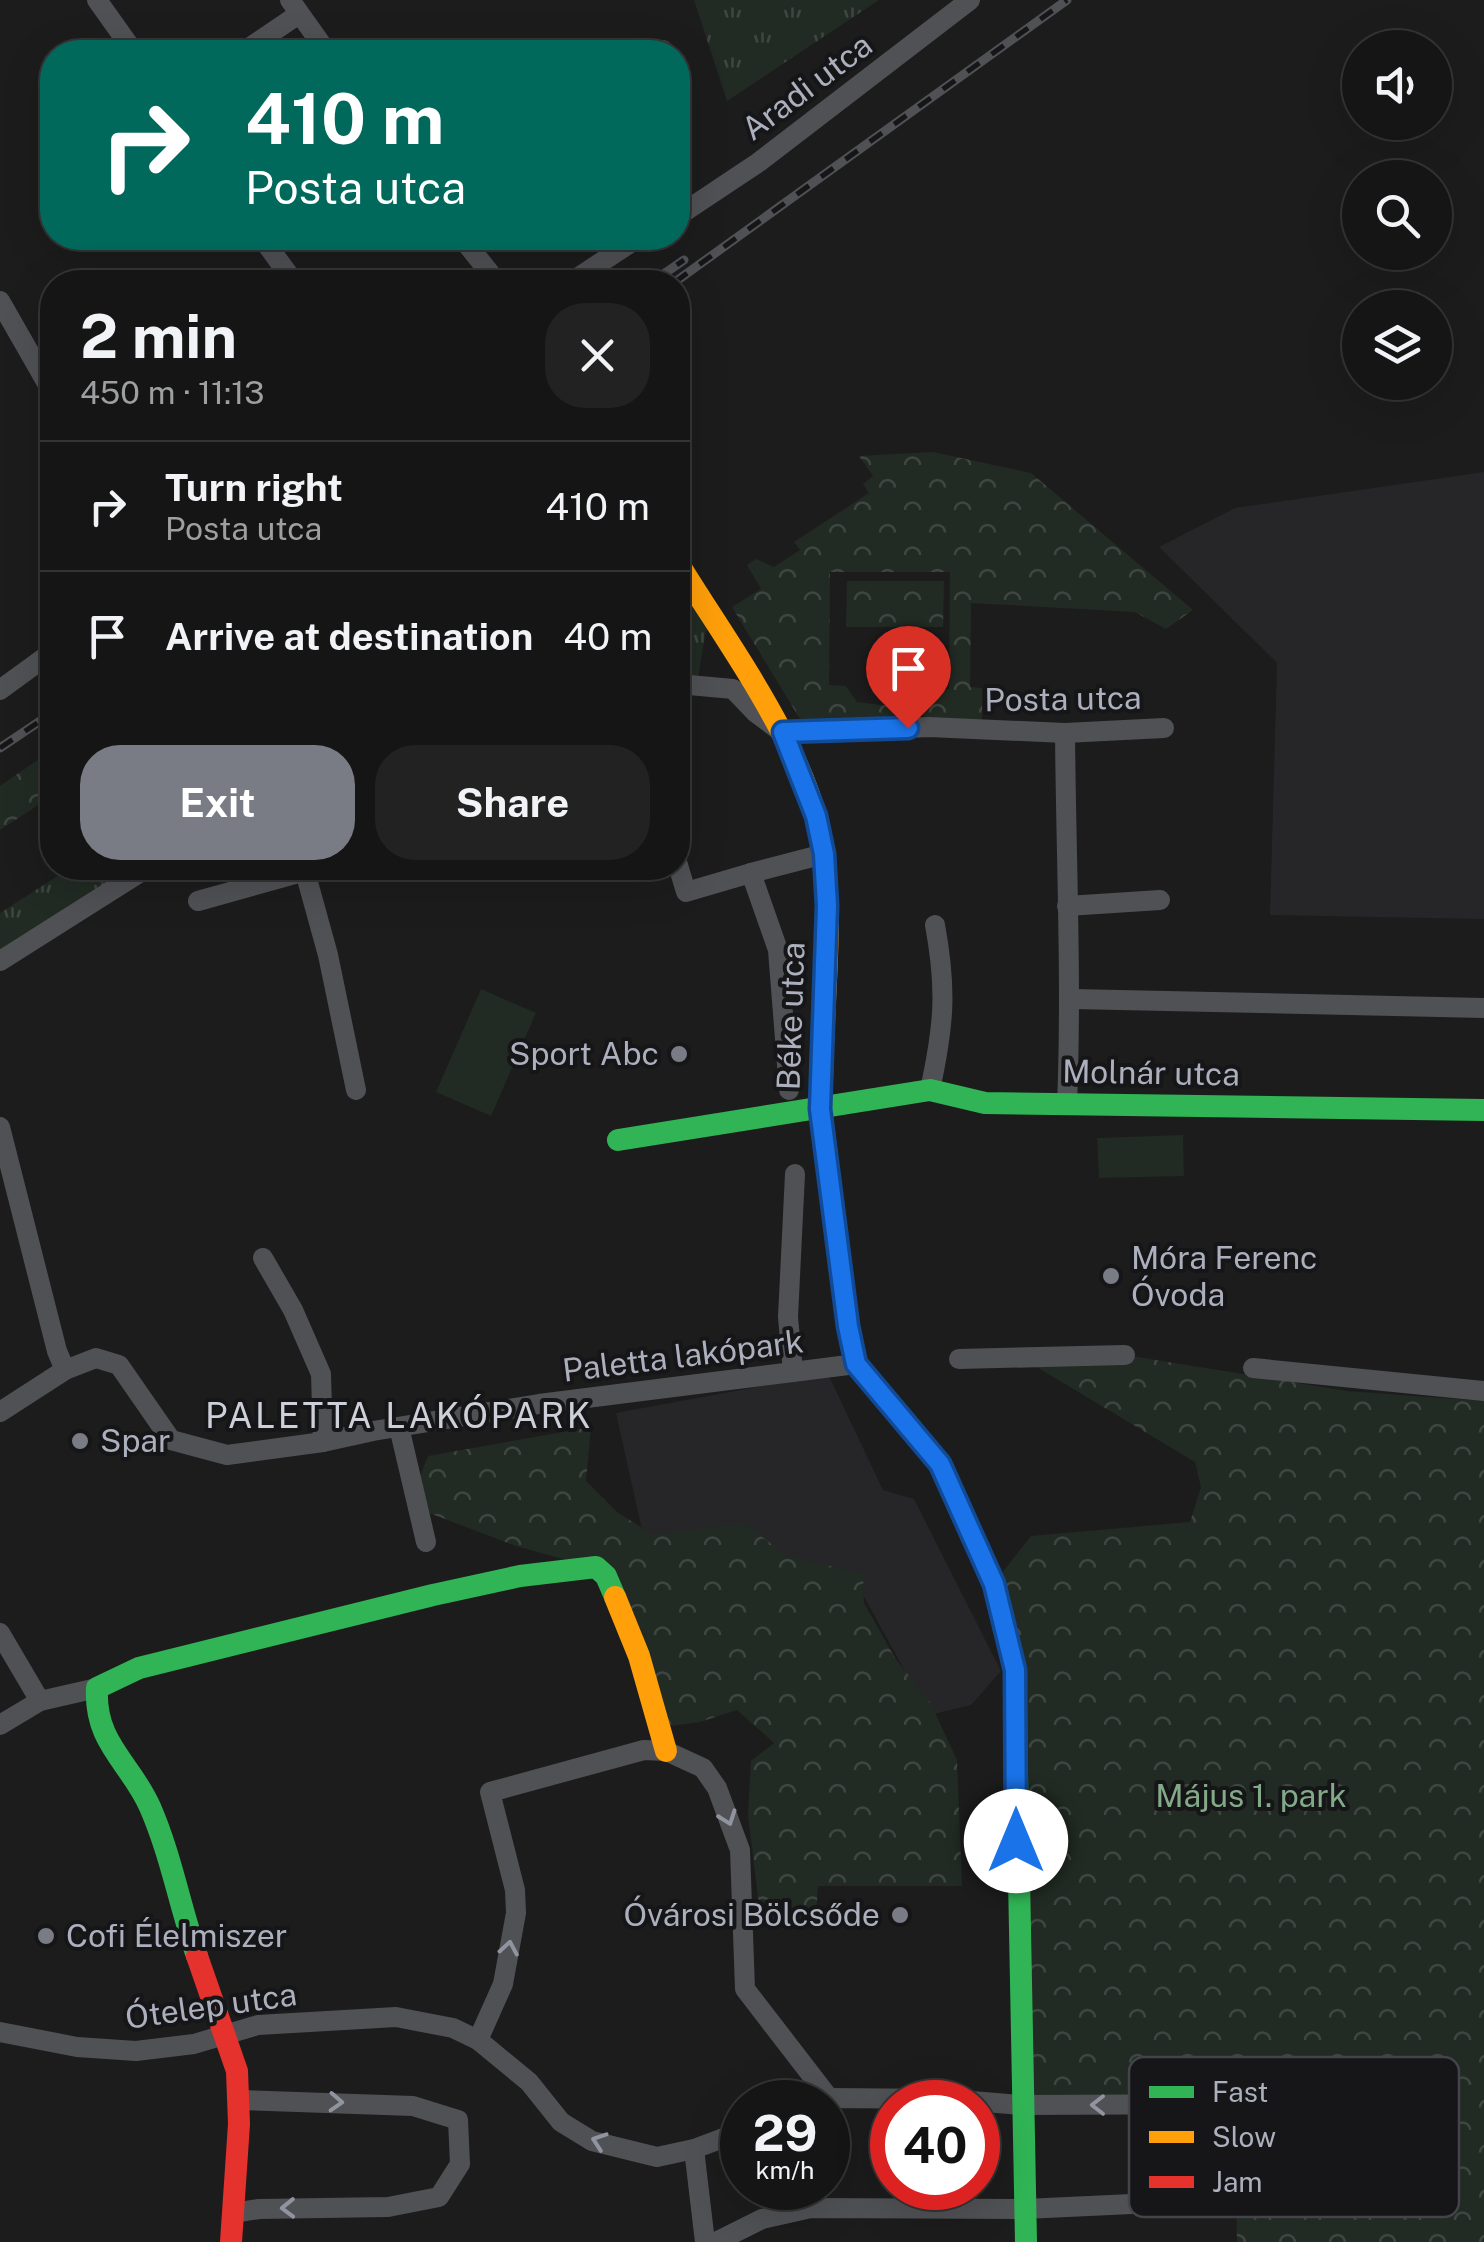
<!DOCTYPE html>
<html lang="en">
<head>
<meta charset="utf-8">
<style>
  :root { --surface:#151515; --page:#222; --text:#f1f3f6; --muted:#9d9fa0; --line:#343434; --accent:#7a7c85 }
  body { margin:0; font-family:"Public Sans",sans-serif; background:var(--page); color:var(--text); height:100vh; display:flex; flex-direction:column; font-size:38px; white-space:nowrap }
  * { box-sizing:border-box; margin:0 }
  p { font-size:32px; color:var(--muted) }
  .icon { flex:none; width:55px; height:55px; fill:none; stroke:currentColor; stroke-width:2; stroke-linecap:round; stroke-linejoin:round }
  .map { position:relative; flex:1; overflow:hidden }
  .details { position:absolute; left:40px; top:270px; width:650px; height:610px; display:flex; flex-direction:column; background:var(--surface); border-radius:40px; box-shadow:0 10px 40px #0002,0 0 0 2px var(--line) }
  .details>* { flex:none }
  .hud { position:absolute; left:40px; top:40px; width:650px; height:210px; border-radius:40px; box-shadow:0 10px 40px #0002,0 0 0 2px var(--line); background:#00695c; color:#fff; overflow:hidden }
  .tools { position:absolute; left:1342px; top:30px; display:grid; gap:20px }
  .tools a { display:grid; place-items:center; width:110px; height:110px; border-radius:50%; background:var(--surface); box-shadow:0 10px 40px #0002,0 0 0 2px var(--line); font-size:50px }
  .speed { position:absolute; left:720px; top:2080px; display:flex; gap:20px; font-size:50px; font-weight:700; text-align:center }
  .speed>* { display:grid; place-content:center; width:130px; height:130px; border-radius:50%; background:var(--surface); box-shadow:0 10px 40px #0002,0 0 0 2px var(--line); line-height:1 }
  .speed small { font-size:25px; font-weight:400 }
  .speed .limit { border:15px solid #d22; background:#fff; color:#111 }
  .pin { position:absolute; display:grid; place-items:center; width:85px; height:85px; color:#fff; margin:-102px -42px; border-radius:50% 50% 50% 0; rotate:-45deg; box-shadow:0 0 10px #0007 }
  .pin .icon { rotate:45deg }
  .me { position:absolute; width:110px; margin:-55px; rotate:0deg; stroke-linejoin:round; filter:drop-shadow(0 0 8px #0008) }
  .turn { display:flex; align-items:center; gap:35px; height:210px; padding:0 40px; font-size:45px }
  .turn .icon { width:130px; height:130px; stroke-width:2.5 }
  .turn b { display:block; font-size:70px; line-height:85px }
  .round { display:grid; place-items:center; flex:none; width:105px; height:105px; border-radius:40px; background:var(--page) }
  .headline { display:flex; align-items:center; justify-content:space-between; height:170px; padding:0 40px }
  h1 { font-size:60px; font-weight:700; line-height:75px }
  .cta { display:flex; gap:20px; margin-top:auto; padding:20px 40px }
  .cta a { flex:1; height:115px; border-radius:40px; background:var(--accent); color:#fff; font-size:40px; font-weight:700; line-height:115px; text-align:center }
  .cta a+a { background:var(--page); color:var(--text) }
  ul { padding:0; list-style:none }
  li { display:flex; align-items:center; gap:30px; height:130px; padding:0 40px; border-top:2px solid var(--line) }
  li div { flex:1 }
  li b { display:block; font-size:38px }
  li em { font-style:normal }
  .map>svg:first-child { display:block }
  .built { fill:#262528 }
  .grass { fill:url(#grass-tufts) }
  .forest { fill:url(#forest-crowns) }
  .garden { fill:#212a23 }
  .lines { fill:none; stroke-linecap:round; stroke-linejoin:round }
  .street { stroke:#505155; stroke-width:20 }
  .fast { stroke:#30b455; stroke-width:22 }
  .slow { stroke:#ff9f0a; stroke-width:22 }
  .jam { stroke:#e5322d; stroke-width:22 }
  .rail-casing { stroke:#505154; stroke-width:9 }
  .rail { stroke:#161518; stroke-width:5; stroke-dasharray:15; stroke-linecap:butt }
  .oneway { stroke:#90949e }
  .route-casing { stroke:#114b97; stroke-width:25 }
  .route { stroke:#1a73e8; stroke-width:18 }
  .poi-dot { fill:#7a7c85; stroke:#161518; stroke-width:4 }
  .labels { text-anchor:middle; stroke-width:8; stroke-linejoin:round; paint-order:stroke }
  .street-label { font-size:32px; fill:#acb0bd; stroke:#161518 }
  .poi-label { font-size:32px; fill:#acb0bd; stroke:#161518; text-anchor:start }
  .park-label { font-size:32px; fill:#82aa89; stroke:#161518 }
  .neighbourhood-label { font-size:35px; letter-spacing:2.5px; fill:#ced0d9; stroke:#161518 }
  .key { fill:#161518; stroke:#43444a; stroke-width:2.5 }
  .key-label { font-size:28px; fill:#acb0bd }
</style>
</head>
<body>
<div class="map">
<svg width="1484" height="2242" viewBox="0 0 1484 2242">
  <defs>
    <pattern id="grass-tufts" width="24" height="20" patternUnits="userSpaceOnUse" patternTransform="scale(2.5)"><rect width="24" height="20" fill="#212a23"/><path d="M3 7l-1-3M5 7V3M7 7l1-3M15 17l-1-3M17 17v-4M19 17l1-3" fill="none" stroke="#3f4641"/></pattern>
    <pattern id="forest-crowns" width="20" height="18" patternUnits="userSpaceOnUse" patternTransform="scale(2.5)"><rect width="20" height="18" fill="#212a23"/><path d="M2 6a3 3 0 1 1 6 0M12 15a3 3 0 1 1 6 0" fill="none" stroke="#3f4641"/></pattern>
  </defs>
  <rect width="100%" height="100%" fill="#1c1c1c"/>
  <g class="built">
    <path d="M1484,472V919L1270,915L1277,663L1159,547L1235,508Z"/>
    <path d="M828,1374L883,1490L914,1499L1001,1671L971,1705L929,1715L856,1582L645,1543L616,1413Z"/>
  </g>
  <g class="grass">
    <path d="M694,0H879L727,101Z"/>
    <path d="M678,540L717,605L705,635L697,685L678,684Z"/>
    <path d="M70,868H155L0,970V913Z"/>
  </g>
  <g class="forest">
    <path d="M933,452L1031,473L1193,610L1166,629L1135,612L971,603L970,687L982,688V729L923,725L925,691L949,689L950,572H830L829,685L846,686L857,702L896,707L893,729L800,719L732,607L761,589L747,565L756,559L774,567L800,550L794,542L869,493L863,484L873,476L859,456Z"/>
    <path d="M847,581H944L943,627H846Z"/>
    <path d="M52,750V796L0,830V786Z"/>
    <path d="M1015,1354L1125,1355L1347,1391L1484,1401V2242H1237L1234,2097L1022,2105L1015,1670L994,1583L1031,1536L1190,1522L1201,1487L1195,1462Z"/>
    <path d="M591,1427L586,1481L617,1512L653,1535L744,1523L786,1555L863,1574L864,1603L895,1658L930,1702L957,1760L962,1886H818L816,1916L761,1922L748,1815L751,1761L774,1743L737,1710L700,1722L671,1726L622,1607L581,1564L516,1546L429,1513L420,1476L428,1456Z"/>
  </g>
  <g class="garden">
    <path d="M481,989L536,1013L491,1116L436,1092Z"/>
    <path d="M1183,1135L1184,1176L1099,1178L1097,1138Z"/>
  </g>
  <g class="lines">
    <g class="street">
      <path d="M97,0L134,52"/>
      <path d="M290,0L327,52"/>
      <path d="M243,52L299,14"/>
      <path d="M660,52L663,50"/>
      <path d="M678,216L759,162L970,0"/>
      <path d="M262,238L294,282"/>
      <path d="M462,238L497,282"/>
      <path d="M571,282L638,238"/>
      <path d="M0,301L52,392"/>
      <path d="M678,684L733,689L756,713L783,733L929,727L1065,733L1164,728"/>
      <path d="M0,690L52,652"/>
      <path d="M1065,733C1066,857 1072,981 1067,1105"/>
      <path d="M678,865L686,892L751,873"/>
      <path d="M304,868L328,955L356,1090"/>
      <path d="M198,901L316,868"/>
      <path d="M1067,906L1160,900"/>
      <path d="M0,961L147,868"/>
      <path d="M1072,999L1484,1008"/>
      <path d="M789,1090L778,950L751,873L824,854"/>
      <path d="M930,1090C944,1025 947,990 935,925"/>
      <path d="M0,1127L57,1351L65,1370"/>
      <path d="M263,1258L293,1310L321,1374L323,1442"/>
      <path d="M959,1359L1125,1355"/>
      <path d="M1253,1368L1484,1391"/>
      <path d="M793,1372L788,1317L795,1174"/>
      <path d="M0,1412L65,1370L96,1358L119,1365L171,1440L227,1455L323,1442L373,1431L539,1404L856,1364"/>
      <path d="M399,1427L426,1542"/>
      <path d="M0,1633L40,1701L97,1688"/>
      <path d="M0,1725L40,1701"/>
      <path d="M0,2032L77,2047L136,2051L194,2044L258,2025L396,2017L453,2028L478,2040L529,2082L561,2122L592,2141L657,2157L694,2149L742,2131"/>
      <path d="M478,2040L503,1984L516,1913L515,1890L490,1792L644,1750L666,1751L703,1768L717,1788L740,1850L745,1989L829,2098"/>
      <path d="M694,2149L705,2242"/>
      <path d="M233,2213L259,2209L388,2207L439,2197L460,2164L458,2120L413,2106L238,2100"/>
      <path d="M716,2242L762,2219L811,2208L1025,2209L1238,2199L1236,2104L1022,2105L947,2099L829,2098L811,2102"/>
    </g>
    <g class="fast">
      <path d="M823,1047L821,1109L848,1326L856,1364L941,1464L994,1583L1015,1670L1026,2242"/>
      <path d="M618,1140L930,1090L985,1103L1484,1110"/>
      <path d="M197,1956C180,1907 171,1855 150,1807C130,1762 94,1743 97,1688L139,1668L433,1595L520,1576L596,1567L606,1576L615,1597"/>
    </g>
    <g class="slow">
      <path d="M678,563C730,648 812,755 824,856C832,918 825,984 823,1047"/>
      <path d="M615,1597L639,1656L666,1751"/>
    </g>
    <path class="jam" d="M197,1956L237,2071L239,2124L231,2242"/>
    <g class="rail-casing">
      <g id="rail">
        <path d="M652,282L684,260"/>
        <path d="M675,282L1067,0"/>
        <path d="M0,748L52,713"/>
      </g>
    </g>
    <use href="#rail" class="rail"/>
  </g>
  <defs><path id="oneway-chevron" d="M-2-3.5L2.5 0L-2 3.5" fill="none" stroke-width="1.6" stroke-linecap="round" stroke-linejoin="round" transform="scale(2.5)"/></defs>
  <g class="oneway">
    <use href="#oneway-chevron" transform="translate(728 1818) rotate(70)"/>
    <use href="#oneway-chevron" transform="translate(509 1948) rotate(-80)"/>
    <use href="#oneway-chevron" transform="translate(336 2102) rotate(3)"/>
    <use href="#oneway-chevron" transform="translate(1098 2105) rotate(180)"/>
    <use href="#oneway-chevron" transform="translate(599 2141) rotate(-161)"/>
    <use href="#oneway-chevron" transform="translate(288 2208) rotate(179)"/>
  </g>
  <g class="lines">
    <g class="route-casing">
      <path id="route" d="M908,728L783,732L816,816L824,854L827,906L820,1109L848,1326L856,1364L940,1464L994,1584L1015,1670L1016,1841"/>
    </g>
    <use href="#route" class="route"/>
  </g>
  <g class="poi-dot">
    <circle cx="679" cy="1054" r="10"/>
    <circle cx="1111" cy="1276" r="10"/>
    <circle cx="80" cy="1441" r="10"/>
    <circle cx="900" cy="1915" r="10"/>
    <circle cx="46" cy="1936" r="10"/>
  </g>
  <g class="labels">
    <g class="street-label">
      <text transform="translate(807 87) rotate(-37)" y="11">Aradi utca</text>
      <text transform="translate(1063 699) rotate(-1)" y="11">Posta utca</text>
      <text transform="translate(791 1016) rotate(-88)" y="11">Béke utca</text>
      <text transform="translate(1151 1073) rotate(1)" y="11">Molnár utca</text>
      <text transform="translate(683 1356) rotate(-7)" y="11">Paletta lakópark</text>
      <text transform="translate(211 2006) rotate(-8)" y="11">Ótelep utca</text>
    </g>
    <g class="poi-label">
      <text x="659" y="1065" text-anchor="end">Sport Abc</text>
      <text x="1131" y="1269">Móra Ferenc<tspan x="1131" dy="37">Óvoda</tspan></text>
      <text x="100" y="1452">Spar</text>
      <text x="880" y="1926" text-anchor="end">Óvárosi Bölcsőde</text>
      <text x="66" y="1947">Cofi Élelmiszer</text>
    </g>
    <g class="park-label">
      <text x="1251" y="1807">Május 1. park</text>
    </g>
    <g class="neighbourhood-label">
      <text x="399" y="1428">PALETTA LAKÓPARK</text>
    </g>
  </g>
  <rect x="1129" y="2057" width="330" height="160" rx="15" class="key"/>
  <rect x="1149" y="2086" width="45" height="12" fill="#30b455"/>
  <rect x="1149" y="2131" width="45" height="12" fill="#ff9f0a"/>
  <rect x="1149" y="2176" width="45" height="12" fill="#e5322d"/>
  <g class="key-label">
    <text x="1212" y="2102">Fast</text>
    <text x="1212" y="2147">Slow</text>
    <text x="1212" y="2192">Jam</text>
  </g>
</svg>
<div class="tools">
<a><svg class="icon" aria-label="sound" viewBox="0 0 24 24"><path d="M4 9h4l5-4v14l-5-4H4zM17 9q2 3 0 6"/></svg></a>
<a><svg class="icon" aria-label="search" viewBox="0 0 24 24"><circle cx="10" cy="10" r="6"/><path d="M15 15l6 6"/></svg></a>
<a><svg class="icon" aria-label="layers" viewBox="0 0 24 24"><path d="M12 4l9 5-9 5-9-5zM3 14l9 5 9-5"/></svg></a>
</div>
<div class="speed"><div>29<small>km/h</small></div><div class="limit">40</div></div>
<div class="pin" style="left:908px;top:728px;background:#d93025"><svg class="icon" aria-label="arrive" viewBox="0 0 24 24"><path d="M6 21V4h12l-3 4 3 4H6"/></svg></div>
<svg class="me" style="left:1016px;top:1841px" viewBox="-20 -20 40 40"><circle r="19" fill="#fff"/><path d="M0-13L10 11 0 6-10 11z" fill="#1a73e8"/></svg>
<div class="hud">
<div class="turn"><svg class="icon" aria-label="right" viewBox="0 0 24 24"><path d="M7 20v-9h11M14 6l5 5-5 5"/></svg><div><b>410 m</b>Posta utca</div></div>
</div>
<section class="details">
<div class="headline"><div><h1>2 min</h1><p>450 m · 11:13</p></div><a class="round"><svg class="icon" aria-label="close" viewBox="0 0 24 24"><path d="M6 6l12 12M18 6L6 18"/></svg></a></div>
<ul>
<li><svg class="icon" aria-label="right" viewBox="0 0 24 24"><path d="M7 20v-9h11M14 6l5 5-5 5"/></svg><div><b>Turn right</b><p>Posta utca</p></div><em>410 m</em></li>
<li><svg class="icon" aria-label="arrive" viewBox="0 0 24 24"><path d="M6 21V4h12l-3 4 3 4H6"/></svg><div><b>Arrive at destination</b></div><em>40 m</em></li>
</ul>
<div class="cta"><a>Exit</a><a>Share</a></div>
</section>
</div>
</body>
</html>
